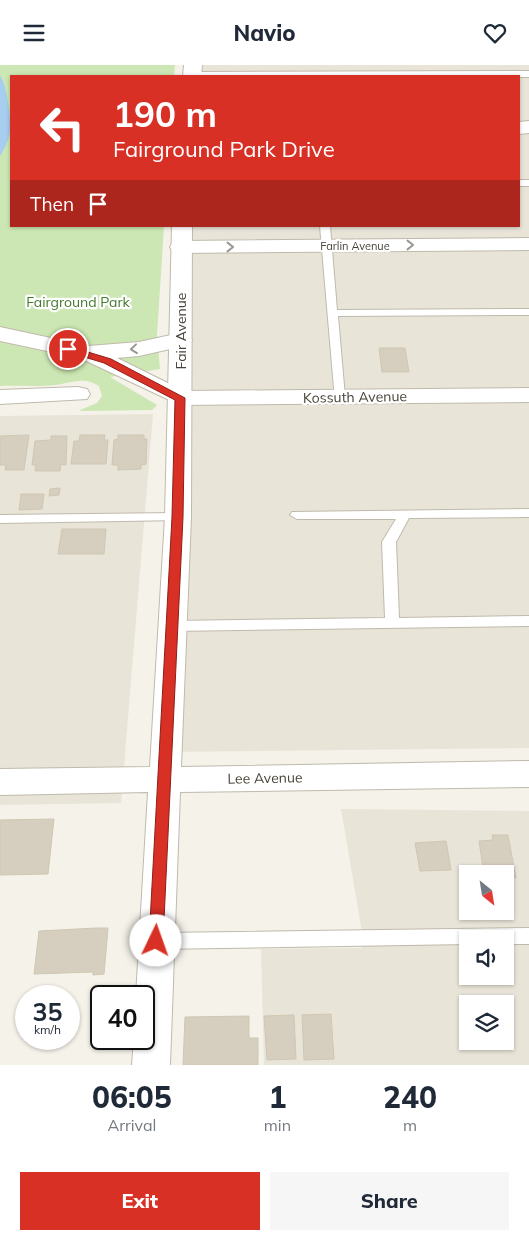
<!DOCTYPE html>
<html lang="en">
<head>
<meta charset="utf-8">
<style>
  :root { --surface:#fff; --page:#f6f6f7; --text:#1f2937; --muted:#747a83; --accent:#d93025 }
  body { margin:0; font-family:Mulish,sans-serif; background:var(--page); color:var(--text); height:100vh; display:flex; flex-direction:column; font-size:19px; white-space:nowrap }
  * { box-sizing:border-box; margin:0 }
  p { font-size:16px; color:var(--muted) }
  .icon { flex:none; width:28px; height:28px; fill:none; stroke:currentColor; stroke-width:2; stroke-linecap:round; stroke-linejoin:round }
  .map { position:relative; height:1000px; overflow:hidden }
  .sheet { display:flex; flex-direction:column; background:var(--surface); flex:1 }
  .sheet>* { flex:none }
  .hud { position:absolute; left:10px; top:10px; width:510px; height:152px; border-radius:0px; box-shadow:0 1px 4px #0004; background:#d93025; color:#fff; overflow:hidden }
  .needle { width:32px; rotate:150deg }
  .tools { position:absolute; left:459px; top:800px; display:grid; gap:10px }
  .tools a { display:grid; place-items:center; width:55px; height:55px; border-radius:0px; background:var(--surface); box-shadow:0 1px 4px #0004; font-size:25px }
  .speed { position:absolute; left:15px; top:920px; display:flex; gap:10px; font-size:25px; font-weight:700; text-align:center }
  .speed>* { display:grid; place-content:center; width:65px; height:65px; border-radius:50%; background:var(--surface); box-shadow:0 1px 4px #0004; line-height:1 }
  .speed small { font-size:12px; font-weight:400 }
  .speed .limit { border:2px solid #111; border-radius:8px; background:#fff; color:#111 }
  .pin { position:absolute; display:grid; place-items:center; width:42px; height:42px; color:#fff; margin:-21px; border:2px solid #fff; border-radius:50%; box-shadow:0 1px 5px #0007 }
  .me { position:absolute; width:55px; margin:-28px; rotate:3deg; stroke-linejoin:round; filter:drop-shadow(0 0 4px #0008) }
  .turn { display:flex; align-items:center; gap:18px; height:105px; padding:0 20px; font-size:22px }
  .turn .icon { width:65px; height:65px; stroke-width:2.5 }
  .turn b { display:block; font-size:35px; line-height:42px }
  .then { display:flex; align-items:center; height:48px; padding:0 20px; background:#0003; gap:10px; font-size:19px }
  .eta { display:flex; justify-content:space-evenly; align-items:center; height:85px; text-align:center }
  .eta b { font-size:30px; font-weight:800; line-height:35px }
  .cta { display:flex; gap:10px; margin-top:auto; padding:10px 20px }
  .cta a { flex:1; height:58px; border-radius:0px; background:var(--accent); color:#fff; font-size:20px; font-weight:800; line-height:58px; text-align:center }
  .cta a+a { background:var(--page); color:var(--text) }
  header { display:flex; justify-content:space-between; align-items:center; height:65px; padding:0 20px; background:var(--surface); font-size:22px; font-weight:800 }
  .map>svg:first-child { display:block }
  .residential { fill:#e8e4d8; fill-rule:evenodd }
  .green { fill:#cce7b3 }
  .water { fill:#a7cdef }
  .building { fill:#d6cebf; stroke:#d0c7b2 }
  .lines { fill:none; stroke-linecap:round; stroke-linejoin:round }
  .service-casing { stroke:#c0baac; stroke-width:2 }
  .minor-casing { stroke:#c0baac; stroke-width:2 }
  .tertiary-casing { stroke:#c0baac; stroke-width:2 }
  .service { fill:#fff; fill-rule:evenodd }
  .minor { fill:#fff; fill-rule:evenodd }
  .tertiary { fill:#fff; fill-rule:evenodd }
  .oneway { stroke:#9a9892 }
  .route { fill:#d93025; stroke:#8d1f18 }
  .labels { text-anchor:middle; stroke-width:4.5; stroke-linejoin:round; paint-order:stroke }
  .far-street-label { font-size:11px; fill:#484338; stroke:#fff }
  .park-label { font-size:14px; fill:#43792b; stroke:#fff }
  .street-label { font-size:14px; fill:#484338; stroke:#fff }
</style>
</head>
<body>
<header><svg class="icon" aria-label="menu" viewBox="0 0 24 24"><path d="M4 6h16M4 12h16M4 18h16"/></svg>Navio<svg class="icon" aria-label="heart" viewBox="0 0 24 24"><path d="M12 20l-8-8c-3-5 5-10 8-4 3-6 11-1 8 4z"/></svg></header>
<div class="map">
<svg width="529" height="1000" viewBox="0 0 529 1000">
  <rect width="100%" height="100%" fill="#f4f2e9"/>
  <g class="residential">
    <path d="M193,0H529V683L166,687L187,161H519V11H193Z"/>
    <path d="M153,349L121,738L0,740V351Z"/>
    <path d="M341,744L529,746V1000H264L261,884L362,883L363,873ZM468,809H505V846H468ZM468,874H505V911H468ZM468,939H505V976H468Z"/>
  </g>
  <path class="green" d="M0,0H175L174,11H11V161H164L157,270L160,304L110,312L157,340L152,345L81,346L80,345L97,338L102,331L99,321C83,311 72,318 55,320C37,322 18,320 0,321Z"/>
  <path class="water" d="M0,11C7,19 11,54 10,65C9,75 5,83 0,91Z"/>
  <g class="building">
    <path d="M379,283H405L409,307H382Z"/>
    <path d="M29,370L24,405H5L6,400H0V371Z"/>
    <path d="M80,370H105L104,375H108L106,399H71L74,376H79Z"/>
    <path d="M118,370H144V374H147L146,399L141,400V404L118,405V400H112L114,375L118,374Z"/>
    <path d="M51,371H67L66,400L61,399L60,406H35L36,400H32L35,376L51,375Z"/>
    <path d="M60,423L59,430L49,431L50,424Z"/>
    <path d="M21,429H44L42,444L19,445Z"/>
    <path d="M62,464H106L104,489H58Z"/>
    <path d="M54,754L48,809L0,810V755Z"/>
    <path d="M492,770H508L516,813H505V809H484L479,776L493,775Z"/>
    <path d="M446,776L451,805L420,806L415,778Z"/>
    <path d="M96,863H108L104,909L93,910V907L34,909L39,866Z"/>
    <path d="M331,949L334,994L304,995L302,950Z"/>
    <path d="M294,950L296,994L267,995L264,951Z"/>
    <path d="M249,951V973H258V1000H183L185,952Z"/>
  </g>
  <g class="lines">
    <g class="service-casing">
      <g id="service">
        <path d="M529,6V12L188,10L192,7Z"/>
        <rect x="519" y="115" width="10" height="6"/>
        <path d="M320,161H330L337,245L529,244V250L338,251L345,332L343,335H335Z"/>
        <path d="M529,444V452L409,453L396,477L399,553L529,551V561L173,566L168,565L166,561L168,557L173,556L385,553L382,477L396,454H297L290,450L292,447Z"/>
        <path d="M178,448L185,452L183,455L0,458V450Z"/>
        <path d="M529,863V879H505V874H468V879L157,884L151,881L148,876L151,871L157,868Z"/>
      </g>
    </g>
    <g class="minor-casing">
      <g id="minor">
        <path d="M529,56V68L519,69V57Z"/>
        <path d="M529,173V185L181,188L173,187L170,182L173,177L181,176Z"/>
        <path d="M0,262L88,281L139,277L180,268L188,270L192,275L188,280L139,291L117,293L184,326L529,323V337L180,340L80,293L0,276Z"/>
        <path d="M78,322L87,324L90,329L87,334L0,339V325Z"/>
      </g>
    </g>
    <g class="tertiary-casing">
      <g id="tertiary">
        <path d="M184,0H202L201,11H183Z"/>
        <path d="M172,161H192L191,452L181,702L529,696V722L180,727L170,1000H132L134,974H144V931H136L148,727L0,730V704L150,702L165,452Z"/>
      </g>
    </g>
    <use href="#service" class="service"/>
    <use href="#minor" class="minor"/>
    <use href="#tertiary" class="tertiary"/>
  </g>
  <defs><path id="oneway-chevron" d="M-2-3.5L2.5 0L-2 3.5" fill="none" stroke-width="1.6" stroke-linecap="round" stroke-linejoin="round" transform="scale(1.25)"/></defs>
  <g class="oneway">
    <use href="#oneway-chevron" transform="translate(410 180)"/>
    <use href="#oneway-chevron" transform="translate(230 182)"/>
    <use href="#oneway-chevron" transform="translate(134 284) rotate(174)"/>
  </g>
  <path class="route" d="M68,281L111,294L185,333L183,452L163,876L161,881L156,882L151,881L149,876L172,452L175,335L104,298L65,286V282Z"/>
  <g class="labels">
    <g class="far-street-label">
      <text x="355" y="185">Farlin Avenue</text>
    </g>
    <g class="park-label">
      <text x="78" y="242">Fairground Park</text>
    </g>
    <g class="street-label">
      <text transform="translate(181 266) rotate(-90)" y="5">Fair Avenue</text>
      <text transform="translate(355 332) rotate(-1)" y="5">Kossuth Avenue</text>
      <text transform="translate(265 713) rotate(-1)" y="5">Lee Avenue</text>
    </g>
  </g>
</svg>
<div class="tools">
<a><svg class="needle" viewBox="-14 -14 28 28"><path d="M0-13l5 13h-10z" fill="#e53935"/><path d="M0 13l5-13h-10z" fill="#747a83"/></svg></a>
<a><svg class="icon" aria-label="sound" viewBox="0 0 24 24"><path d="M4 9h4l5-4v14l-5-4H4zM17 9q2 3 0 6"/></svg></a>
<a><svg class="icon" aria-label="layers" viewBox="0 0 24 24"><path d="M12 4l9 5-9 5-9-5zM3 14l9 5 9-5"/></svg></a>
</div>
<div class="speed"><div>35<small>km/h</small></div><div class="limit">40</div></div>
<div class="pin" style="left:68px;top:284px;background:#d93025"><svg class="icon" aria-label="arrive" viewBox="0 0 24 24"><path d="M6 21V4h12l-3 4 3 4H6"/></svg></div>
<svg class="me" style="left:156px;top:876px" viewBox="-20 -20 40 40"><circle r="19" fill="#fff"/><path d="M0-13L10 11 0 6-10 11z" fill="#d93025"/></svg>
<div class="hud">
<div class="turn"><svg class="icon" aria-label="left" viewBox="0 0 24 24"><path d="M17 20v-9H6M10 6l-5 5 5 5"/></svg><div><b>190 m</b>Fairground Park Drive</div></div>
<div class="then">Then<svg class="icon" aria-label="arrive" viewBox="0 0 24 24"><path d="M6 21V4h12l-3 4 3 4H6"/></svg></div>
</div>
</div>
<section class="sheet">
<div class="eta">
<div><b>06:05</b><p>Arrival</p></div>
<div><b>1</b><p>min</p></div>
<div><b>240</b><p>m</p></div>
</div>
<div class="cta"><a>Exit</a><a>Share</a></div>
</section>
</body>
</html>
